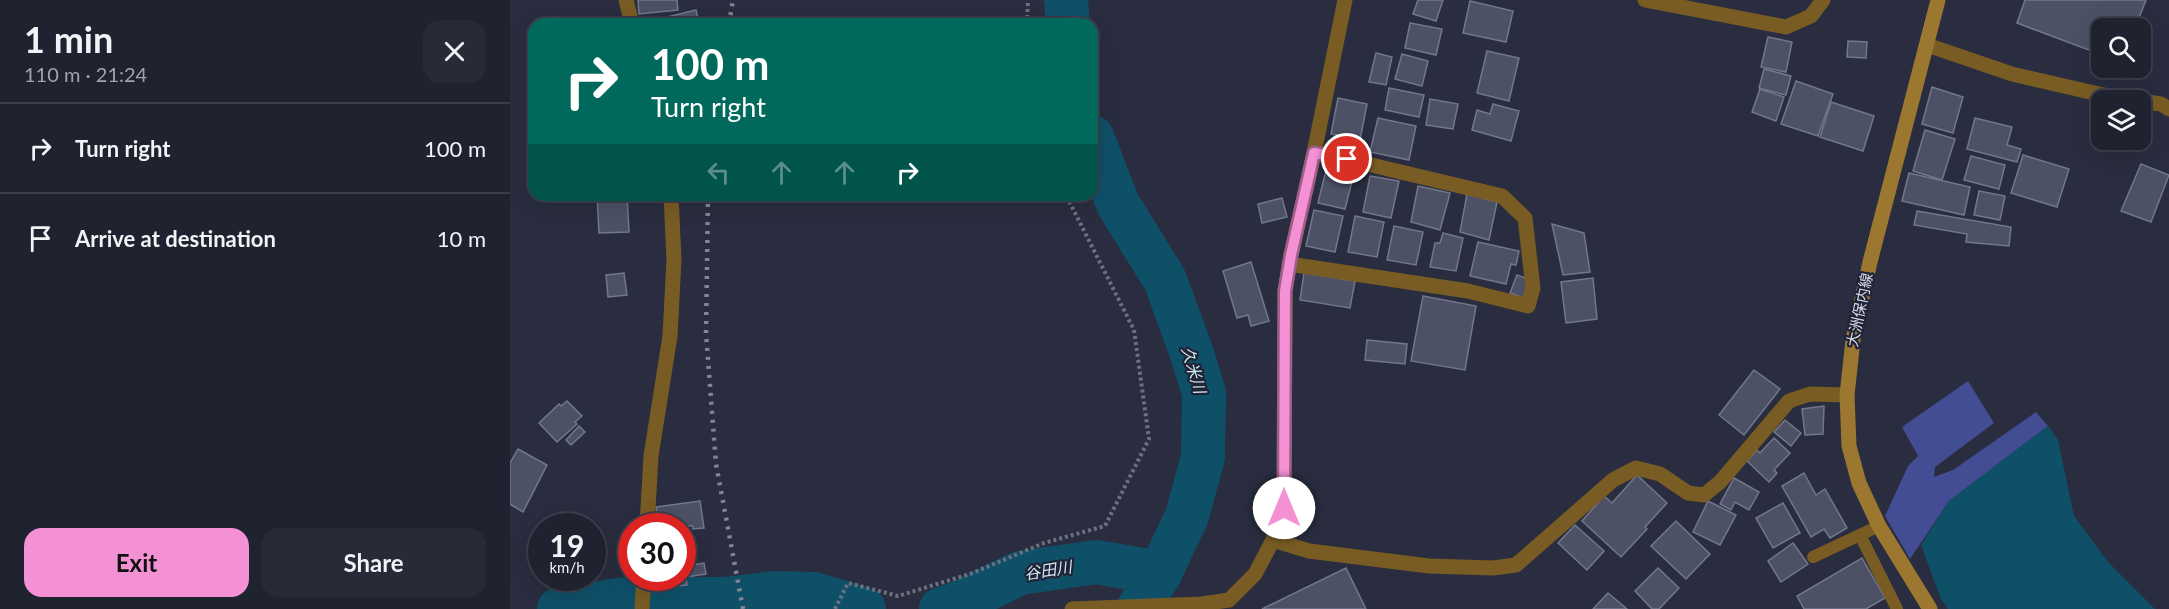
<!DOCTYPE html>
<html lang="en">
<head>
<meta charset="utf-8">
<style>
  :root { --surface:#1f222f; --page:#272a37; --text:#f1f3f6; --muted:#a1a4aa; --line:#3c3f4b; --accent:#f491d4 }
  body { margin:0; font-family:Lato,"Noto Sans JP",sans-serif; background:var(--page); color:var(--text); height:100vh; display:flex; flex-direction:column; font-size:22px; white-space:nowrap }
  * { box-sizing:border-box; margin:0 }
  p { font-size:20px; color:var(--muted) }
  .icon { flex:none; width:33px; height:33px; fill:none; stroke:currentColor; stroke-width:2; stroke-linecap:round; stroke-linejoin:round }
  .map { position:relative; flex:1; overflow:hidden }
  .drawer { display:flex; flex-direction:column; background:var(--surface); width:510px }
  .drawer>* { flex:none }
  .banner { position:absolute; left:18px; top:18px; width:570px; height:183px; border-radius:18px; box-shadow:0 6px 24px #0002,0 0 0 2px var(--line); background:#00695c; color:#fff; overflow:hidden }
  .tools { position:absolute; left:1581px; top:18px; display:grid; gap:12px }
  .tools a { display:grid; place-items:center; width:60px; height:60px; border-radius:12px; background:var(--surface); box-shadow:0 6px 24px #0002,0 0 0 2px var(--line); font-size:30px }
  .speed { position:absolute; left:18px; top:513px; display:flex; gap:12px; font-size:30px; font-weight:700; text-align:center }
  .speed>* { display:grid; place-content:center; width:78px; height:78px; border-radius:50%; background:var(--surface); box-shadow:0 6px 24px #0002,0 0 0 2px var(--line); line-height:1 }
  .speed small { font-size:15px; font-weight:400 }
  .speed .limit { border:9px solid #d22; background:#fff; color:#111 }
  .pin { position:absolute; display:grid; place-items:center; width:51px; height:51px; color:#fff; margin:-26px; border:3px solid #fff; border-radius:50%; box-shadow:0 2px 6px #0007 }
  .me { position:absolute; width:66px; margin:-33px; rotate:0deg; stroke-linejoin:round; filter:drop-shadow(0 0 4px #0008) }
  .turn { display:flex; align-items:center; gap:21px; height:126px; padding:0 24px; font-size:27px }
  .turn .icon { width:78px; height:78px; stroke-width:2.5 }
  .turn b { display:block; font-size:42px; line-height:51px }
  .lanes { display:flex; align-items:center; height:57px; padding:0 24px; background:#0003; justify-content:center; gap:30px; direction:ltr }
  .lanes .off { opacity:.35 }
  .round { display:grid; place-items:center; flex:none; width:63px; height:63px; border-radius:18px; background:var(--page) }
  .summary { display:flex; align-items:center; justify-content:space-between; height:102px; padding:0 24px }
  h1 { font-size:36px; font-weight:700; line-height:45px }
  .action { display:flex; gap:12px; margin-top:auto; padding:12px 24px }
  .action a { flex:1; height:69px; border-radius:18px; background:var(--accent); color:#111; font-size:24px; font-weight:700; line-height:69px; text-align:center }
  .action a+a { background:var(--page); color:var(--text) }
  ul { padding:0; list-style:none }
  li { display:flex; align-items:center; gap:18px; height:90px; padding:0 24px; border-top:2px solid var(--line) }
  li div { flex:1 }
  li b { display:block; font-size:22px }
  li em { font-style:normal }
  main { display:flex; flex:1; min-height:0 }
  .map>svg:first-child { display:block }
  .green { fill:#434d94 }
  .water { fill:#0f5069 }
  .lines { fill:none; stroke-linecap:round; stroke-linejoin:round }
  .stream { stroke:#0f5069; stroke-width:8 }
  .river { stroke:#0f5069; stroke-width:44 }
  .building { fill:#4c5165; stroke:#72778d; stroke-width:1.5 }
  .path { stroke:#6c707f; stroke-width:4; stroke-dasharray:3 3; stroke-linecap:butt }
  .lane { stroke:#795c23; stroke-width:12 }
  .street { stroke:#795c23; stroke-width:15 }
  .secondary { stroke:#9c772f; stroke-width:15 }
  .rail { stroke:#828594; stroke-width:4.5; stroke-dasharray:3 6; stroke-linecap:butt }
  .route-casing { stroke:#9f5e8a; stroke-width:15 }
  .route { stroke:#f491d4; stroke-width:10 }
  .labels { text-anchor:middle; stroke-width:4.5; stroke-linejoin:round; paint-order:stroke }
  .street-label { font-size:15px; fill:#dbdeea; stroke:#1f2335 }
  .water-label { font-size:16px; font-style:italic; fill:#cfe8f4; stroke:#1f2335 }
</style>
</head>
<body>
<main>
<section class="drawer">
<div class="summary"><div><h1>1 min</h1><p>110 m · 21:24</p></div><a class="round"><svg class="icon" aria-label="close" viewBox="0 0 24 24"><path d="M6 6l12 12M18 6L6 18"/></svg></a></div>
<ul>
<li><svg class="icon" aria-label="right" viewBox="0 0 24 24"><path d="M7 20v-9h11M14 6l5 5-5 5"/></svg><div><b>Turn right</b></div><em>100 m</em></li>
<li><svg class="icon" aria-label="arrive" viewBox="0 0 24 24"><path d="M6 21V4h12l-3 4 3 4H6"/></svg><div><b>Arrive at destination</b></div><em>10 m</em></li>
</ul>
<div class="action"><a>Exit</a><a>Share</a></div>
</section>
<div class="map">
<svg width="1659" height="609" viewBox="0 0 1659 609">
  <rect width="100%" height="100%" fill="#292d3f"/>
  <path class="green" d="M1458,381L1484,423L1425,467L1424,477L1443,470L1526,412L1538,426L1439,501L1400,559L1375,516L1398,466L1408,456L1392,427Z"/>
  <path class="water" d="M1538,426L1548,440L1564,516L1598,562L1645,609H1438L1431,599L1411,545L1439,501Z"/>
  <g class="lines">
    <path class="stream" d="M470,593L475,609"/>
    <g class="river">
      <path d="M556,0L558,24"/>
      <path d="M582,137L608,204L655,280L681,351L694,393L693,457L677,516L650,573L628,609"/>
      <path d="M49,609L115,599H213L266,593L304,594L354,609"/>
      <path d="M431,609L447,604L510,573L586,562L650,573"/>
    </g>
  </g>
  <g class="building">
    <path d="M128,0H167L168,10L129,14Z"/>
    <path d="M908,0H933L926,21L903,14Z"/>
    <path d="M1515,0H1636L1625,28H1592V55L1507,23Z"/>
    <path d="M960,1L1003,11L996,42L953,33Z"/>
    <path d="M186,10L189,24H155L153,18Z"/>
    <path d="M900,23L932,29L926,55L895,48Z"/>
    <path d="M1258,37L1282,42L1276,72L1251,67Z"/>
    <path d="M1338,41L1357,42L1356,58L1337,57Z"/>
    <path d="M977,51L1009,58L999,101L967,93Z"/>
    <path d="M866,53L882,57L876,85L859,82Z"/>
    <path d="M892,54L918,61L912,86L885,79Z"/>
    <path d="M1254,69L1281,76L1276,95L1249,88Z"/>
    <path d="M1286,81L1323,94L1308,136L1271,124Z"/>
    <path d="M1422,87L1453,97L1443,133L1412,124Z"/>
    <path d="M879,88L914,95L909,117L875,110Z"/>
    <path d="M1250,89L1274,97L1266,121L1242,112Z"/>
    <path d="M828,98L857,104L850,140L821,134Z"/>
    <path d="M920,99L948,104L943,129L916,125Z"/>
    <path d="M1321,102L1364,116L1353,151L1310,137Z"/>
    <path d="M983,104L1009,111L1001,141L962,130L967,110L980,114Z"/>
    <path d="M868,118L906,126L899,160L860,152Z"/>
    <path d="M1465,118L1502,127L1497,145L1511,149L1507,162L1457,149Z"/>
    <path d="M1415,130L1445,139L1432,180L1403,171Z"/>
    <path d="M1513,155L1559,169L1547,207L1501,193Z"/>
    <path d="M1461,156L1495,165L1489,189L1454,180Z"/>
    <path d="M1631,164L1659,175L1641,222L1611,211Z"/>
    <path d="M816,170L843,177L835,209L808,203Z"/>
    <path d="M1399,173L1460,187L1454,215L1392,201Z"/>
    <path d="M860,176L889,181L881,218L853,212Z"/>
    <path d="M908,186L940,193L930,230L901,222Z"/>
    <path d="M1469,191L1495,196L1490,220L1464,215Z"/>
    <path d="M957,194L987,202L979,240L950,232Z"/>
    <path d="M87,195H117L119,232L89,233Z"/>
    <path d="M772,198L777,217L752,223L748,204Z"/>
    <path d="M804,210L833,216L825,252L796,246Z"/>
    <path d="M1407,211L1501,227L1499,246L1456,242L1457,234L1404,225Z"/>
    <path d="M845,216L874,222L867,257L838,252Z"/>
    <path d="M1042,224L1074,233L1080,272L1053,275Z"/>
    <path d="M884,226L913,232L906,265L877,260Z"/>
    <path d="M933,233L953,238L946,271L920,267L925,243H930Z"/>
    <path d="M968,242L1009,251L1006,265L1001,264L996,284L960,276Z"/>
    <path d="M741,262L759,321L741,326L738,315L727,318L713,271Z"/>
    <path d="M114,273L117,295L98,297L96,275Z"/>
    <path d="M794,273L845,281L840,308L790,300Z"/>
    <path d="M1007,275L1021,280L1014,298L1000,293Z"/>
    <path d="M1083,278L1087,319L1056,323L1051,282Z"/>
    <path d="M913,296L966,306L955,370L901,361Z"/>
    <path d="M857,340L897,344L895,364L855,360Z"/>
    <path d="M1244,370L1270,389L1234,435L1209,415Z"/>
    <path d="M57,401L72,416L65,422L67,424L47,442L29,423L49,404L51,406Z"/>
    <path d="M1314,406L1313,434L1295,435L1292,409Z"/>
    <path d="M1275,420L1291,433L1281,446L1264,432Z"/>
    <path d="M69,426L75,432L61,445L56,440Z"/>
    <path d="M1264,438L1280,453L1264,470L1267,473L1259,482L1237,461L1247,450L1250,453Z"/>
    <path d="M8,449L37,465L13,512L0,504V463Z"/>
    <path d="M1294,473L1306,495L1315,489L1337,528L1320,538L1314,529L1301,537L1272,486Z"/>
    <path d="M1127,475L1157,503L1135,527L1137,529L1111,557L1072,521L1094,496L1102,503Z"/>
    <path d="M1224,478L1249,492L1239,510L1225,502L1221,510L1210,504Z"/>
    <path d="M190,501L194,528L183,529V526H149L146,507Z"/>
    <path d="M1198,501L1226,515L1210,545L1183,532Z"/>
    <path d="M1273,503L1290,533L1263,548L1246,518Z"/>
    <path d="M1166,521L1200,554L1176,579L1141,546Z"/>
    <path d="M1065,525L1094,551L1077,570L1048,543Z"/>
    <path d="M172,543L175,566L194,563L196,574L176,577L177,585L156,587L155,578H172Z"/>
    <path d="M1283,543L1298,564L1271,582L1258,561Z"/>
    <path d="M1352,558L1375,598L1356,609H1294L1287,596Z"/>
    <path d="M836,568L856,609H752Z"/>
    <path d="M1148,568L1169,588L1149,609H1142L1125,591Z"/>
    <path d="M1098,593L1117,609H1083Z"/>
  </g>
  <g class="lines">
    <g class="path">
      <path d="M517,24L518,0"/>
      <path d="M325,609L338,583L388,596L460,574L534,543L595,526L639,439L624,330L556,195"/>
    </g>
    <g class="lane">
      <path d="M1350,535L1387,609"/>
      <path d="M1303,557L1369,526"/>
    </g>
    <g class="street">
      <path d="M116,0L122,24"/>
      <path d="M1135,0L1276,27L1301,16L1313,0"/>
      <path d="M1417,45L1502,74L1593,95L1628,100"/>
      <path d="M1630,101L1651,104L1659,109"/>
      <path d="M779,264L958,291L1018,306L1023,288L1015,218L992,196L815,154L804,153"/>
      <path d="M137,526L141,456L160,336L164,260L161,195"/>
      <path d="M763,540L799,551L919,566L983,568L1006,565L1103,480L1126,468L1150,474L1178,493L1194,495L1210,482L1279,401L1300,394L1337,395"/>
      <path d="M132,609L134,578"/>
      <path d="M562,609L692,604L719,600L745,574L763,540L774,508L775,291L781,255L804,153L835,0"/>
    </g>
    <path class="secondary" d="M1420,609L1369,526L1349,483L1339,446L1337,395L1343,340L1360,262L1428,0"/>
    <g class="rail">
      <path d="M219,24L223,0"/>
      <path d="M198,195L196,333L206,464L233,609"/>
    </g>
  </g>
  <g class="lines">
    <g class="route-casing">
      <path id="route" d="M774,508L775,291L781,255L804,153L837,159"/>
    </g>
    <use href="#route" class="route"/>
  </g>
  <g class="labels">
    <g class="street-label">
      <text transform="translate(1350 310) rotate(-78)" y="5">大洲保内線</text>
    </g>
    <g class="water-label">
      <text transform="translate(684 370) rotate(74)" y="6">久米川</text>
      <text transform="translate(538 570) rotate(-9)" y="6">谷田川</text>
    </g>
  </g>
</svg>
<div class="tools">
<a><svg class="icon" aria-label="search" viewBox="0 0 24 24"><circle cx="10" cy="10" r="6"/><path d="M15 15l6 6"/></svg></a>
<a><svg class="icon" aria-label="layers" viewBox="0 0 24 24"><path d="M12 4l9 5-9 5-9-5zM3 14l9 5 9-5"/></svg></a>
</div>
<div class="speed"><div>19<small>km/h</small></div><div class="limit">30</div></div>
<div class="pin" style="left:837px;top:159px;background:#d93025"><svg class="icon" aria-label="arrive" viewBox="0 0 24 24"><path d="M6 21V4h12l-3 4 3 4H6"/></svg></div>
<svg class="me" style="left:774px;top:508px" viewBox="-20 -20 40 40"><circle r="19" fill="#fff"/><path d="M0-13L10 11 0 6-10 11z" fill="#f491d4"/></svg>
<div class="banner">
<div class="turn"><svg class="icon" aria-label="right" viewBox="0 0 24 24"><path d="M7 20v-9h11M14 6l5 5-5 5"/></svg><div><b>100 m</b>Turn right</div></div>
<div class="lanes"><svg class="icon off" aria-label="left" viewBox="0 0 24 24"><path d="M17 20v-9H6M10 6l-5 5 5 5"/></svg><svg class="icon off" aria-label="ahead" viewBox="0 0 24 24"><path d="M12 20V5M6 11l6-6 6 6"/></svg><svg class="icon off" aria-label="ahead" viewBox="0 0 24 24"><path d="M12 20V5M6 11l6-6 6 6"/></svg><svg class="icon" aria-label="right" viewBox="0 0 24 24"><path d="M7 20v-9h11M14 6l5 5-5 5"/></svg></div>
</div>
</div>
</main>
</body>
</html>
